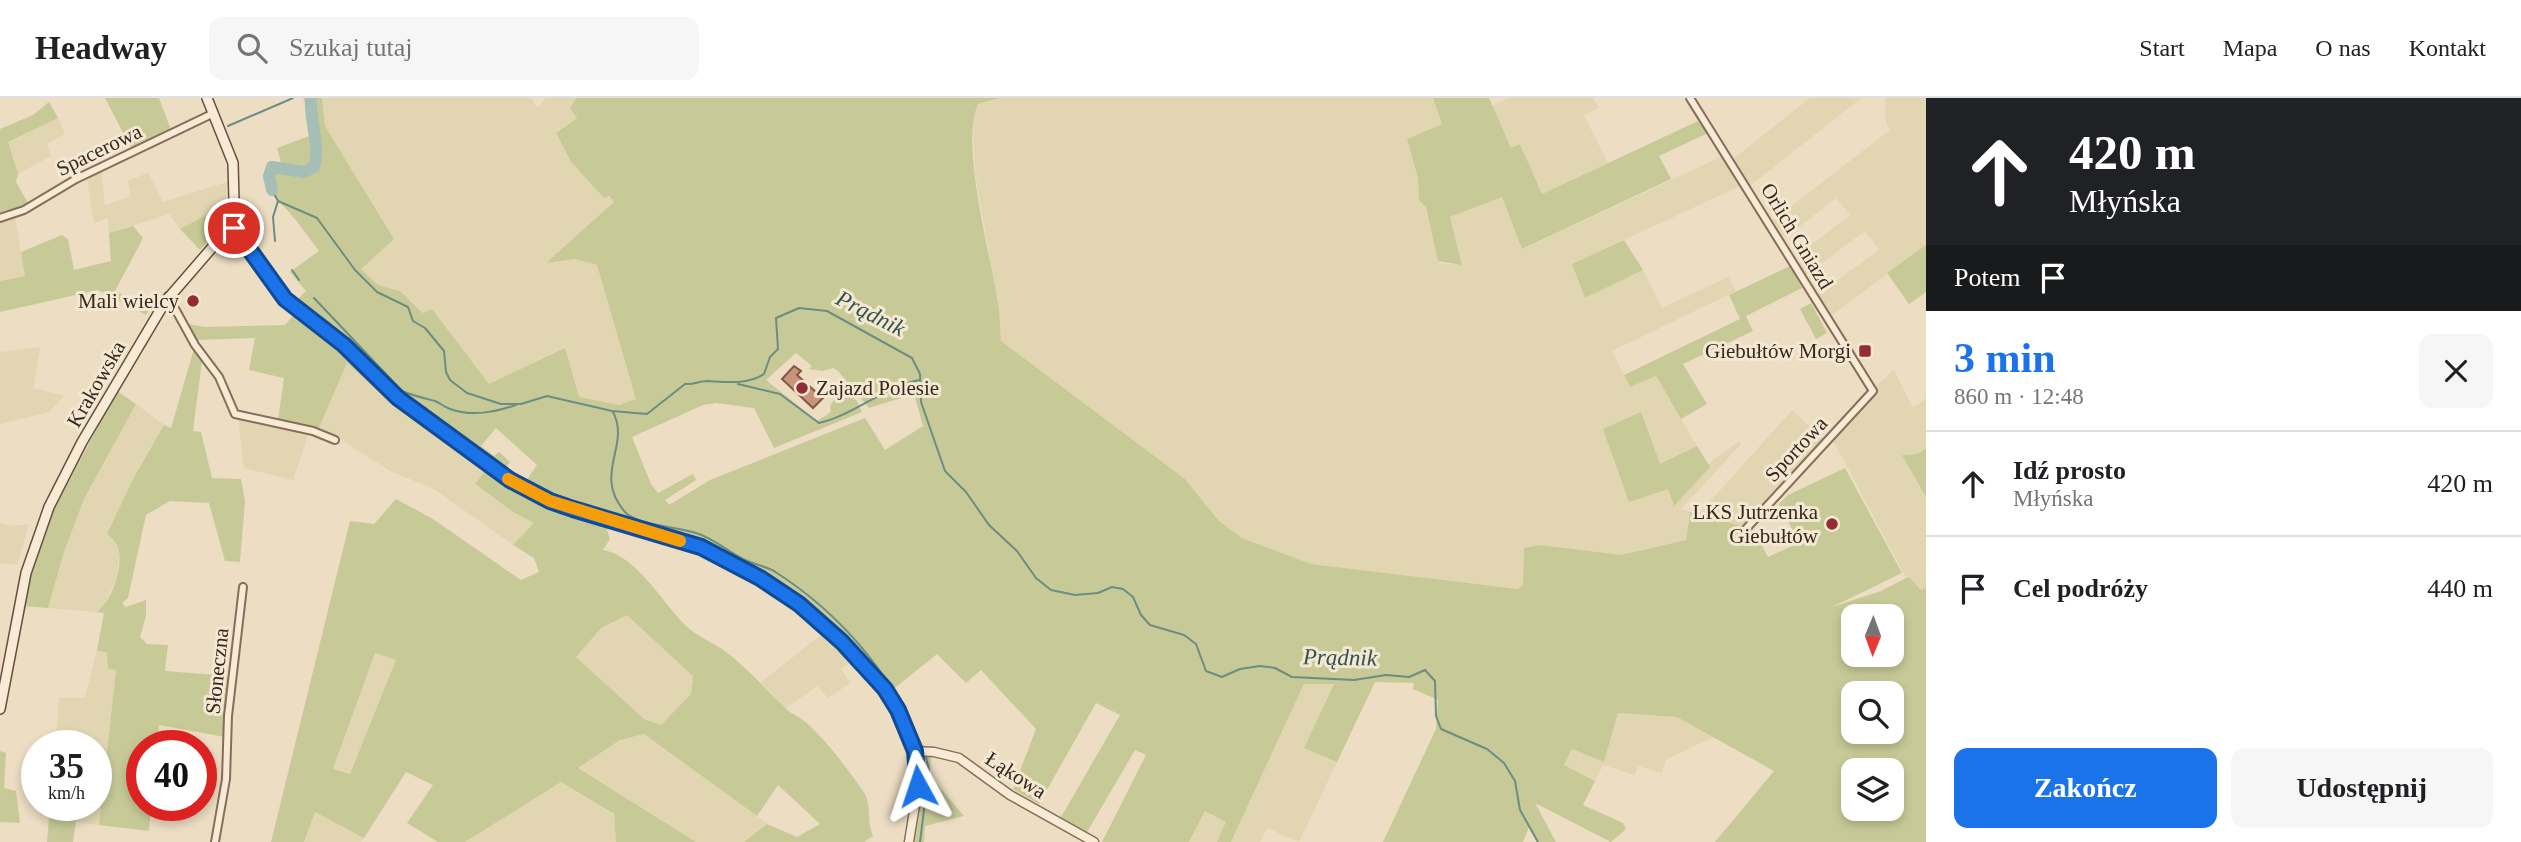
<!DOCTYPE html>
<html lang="pl">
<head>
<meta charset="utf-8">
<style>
  :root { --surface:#fff; --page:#f6f6f6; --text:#202124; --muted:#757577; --line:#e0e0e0; --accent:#1a73e8 }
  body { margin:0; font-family:Georgia,serif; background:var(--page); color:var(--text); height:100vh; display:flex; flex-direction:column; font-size:26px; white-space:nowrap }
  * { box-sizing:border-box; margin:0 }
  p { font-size:23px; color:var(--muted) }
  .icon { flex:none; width:38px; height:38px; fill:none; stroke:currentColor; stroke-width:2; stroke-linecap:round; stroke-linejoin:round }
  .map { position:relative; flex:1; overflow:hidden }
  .drawer { display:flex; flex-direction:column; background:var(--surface); width:595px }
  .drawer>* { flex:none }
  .top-card { background:#202124; color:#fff; overflow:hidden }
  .needle { width:46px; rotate:181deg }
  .tools { position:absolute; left:1841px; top:506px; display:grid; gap:14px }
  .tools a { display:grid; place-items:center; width:63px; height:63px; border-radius:14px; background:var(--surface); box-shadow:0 4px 10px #0003; font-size:35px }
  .speed { position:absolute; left:21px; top:632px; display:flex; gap:14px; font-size:35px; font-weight:700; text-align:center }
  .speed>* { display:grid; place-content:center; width:91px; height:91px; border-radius:50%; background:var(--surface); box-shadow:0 4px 10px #0003; line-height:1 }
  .speed small { font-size:18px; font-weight:400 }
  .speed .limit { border:10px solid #d22; background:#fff; color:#111 }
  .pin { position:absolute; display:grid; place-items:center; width:60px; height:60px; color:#fff; margin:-30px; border:4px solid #fff; border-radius:50%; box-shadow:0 2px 7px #0007 }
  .me { position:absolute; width:77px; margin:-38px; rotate:355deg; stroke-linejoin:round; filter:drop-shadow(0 0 5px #0008) }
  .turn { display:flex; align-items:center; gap:24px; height:147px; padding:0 28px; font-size:32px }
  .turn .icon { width:91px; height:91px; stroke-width:2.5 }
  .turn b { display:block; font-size:49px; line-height:60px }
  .then { display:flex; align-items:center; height:66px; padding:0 28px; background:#0003; gap:14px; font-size:26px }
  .round { display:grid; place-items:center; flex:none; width:74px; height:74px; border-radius:14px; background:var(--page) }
  .headline { display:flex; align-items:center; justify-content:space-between; height:119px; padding:0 28px }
  h1 { font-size:42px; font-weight:700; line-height:52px; color:var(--accent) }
  .action { display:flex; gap:14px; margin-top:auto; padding:14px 28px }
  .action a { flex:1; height:80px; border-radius:14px; background:var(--accent); color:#fff; font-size:28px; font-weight:700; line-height:80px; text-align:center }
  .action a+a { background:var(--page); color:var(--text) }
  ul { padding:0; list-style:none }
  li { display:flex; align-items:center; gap:21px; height:105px; padding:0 28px; border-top:2px solid var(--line) }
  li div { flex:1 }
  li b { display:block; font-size:26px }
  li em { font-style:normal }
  header { display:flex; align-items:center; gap:42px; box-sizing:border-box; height:98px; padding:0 35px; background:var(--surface); border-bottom:2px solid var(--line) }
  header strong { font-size:33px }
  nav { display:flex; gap:38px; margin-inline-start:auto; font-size:24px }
  .search { width:490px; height:63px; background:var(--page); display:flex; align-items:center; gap:18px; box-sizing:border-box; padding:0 24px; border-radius:14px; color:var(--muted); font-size:26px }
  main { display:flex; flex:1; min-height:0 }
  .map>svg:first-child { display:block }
  .farmland { fill:#e1d6b1 }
  .green { fill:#c7ca97; fill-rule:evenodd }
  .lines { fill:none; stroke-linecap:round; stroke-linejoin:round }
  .stream { stroke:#6c8d82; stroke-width:2 }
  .river { stroke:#a5bfb6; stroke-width:12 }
  .building { fill:#c9957a; stroke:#845741; stroke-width:2 }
  .minor-casing { stroke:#866e5a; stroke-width:10 }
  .tertiary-casing { stroke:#866e5a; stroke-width:11 }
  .secondary-casing { stroke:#67503e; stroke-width:12 }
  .minor { stroke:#f7ebd6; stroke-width:6 }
  .tertiary { stroke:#f7ebd6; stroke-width:8 }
  .secondary { stroke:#f7ebd6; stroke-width:9 }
  .route-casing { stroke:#114b97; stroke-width:18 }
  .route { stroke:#1a73e8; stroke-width:12 }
  .slow { stroke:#f59e0b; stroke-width:12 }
  .poi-dot { fill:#922d35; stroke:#f4e8d2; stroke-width:2.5 }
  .labels { text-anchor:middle; stroke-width:6; stroke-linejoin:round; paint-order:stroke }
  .street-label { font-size:21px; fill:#36281e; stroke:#f4e8d2 }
  .poi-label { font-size:21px; fill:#36281e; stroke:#f4e8d2; text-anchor:end }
  .water-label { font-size:23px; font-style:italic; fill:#2e5550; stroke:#f4e8d2 }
</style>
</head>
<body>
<header>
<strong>Headway</strong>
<div class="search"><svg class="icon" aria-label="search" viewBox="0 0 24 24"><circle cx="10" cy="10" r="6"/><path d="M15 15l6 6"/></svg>Szukaj tutaj</div>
<nav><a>Start</a><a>Mapa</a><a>O nas</a><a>Kontakt</a></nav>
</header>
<main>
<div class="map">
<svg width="1926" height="744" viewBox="0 0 1926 744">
  <rect width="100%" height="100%" fill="#ecddc3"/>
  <g class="farmland">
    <path d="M322,0H531L538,10L546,0H576L570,10L577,19L556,35L571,64L604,100L608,98L614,104L547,165L575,161L597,167L637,302L619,307L579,299L564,251L489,287L432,212L424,215L400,193L378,187L360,170L394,141L325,28Z"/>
    <path d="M1000,0H1433L1442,26L1407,41L1418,80L1419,102L1426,109L1438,163L1443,166H1462L1449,119L1502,99L1523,151L1721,59L1740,88L1572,166L1585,200L1643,172L1662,210L1728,179L1736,193L1612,253L1630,289L1656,278L1697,348L1660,366L1673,407L1710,369L1708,366L1739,343L1741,346L1681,411L1690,414L1686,442L1621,457L1524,451L1523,488L1519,491L1311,466L1242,440L1219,423L1185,381L1001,243L997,200L975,75L973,17L978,6Z"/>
    <path d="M1508,0H1593L1599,10L1584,17L1608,65L1542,96L1520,46L1511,50L1492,8Z"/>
    <path d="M1810,0H1861L1750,88L1733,61Z"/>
    <path d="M1885,0H1926V147L1831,218L1817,197L1879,152L1865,133L1806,177L1797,158L1850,117L1836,100L1785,140L1773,122L1890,32L1886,24Z"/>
    <path d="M58,20L65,36L47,46L51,58L18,76L8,44Z"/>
    <path d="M101,71L105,107L131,98L128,83L148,75L163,104L227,84L225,107L180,131L169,116L109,135L108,120L94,125L87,81Z"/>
    <path d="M15,119L25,178L0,183V123Z"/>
    <path d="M40,249L33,290L64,298L49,314L0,326V254Z"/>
    <path d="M347,264L384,299L485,374L475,387L513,414L534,425L513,447L434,391L390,373L337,339L318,332Z"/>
    <path d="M1894,272L1913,310L1926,301V351L1917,356L1902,357L1926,399V490L1921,492L1910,480H1906L1833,342L1872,299L1875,289Z"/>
    <path d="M136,306L164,327L133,381L107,436L117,446L120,456L116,481L104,508L97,514L48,510L64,454L84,401Z"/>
    <path d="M1792,312L1825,343L1745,429L1698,417Z"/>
    <path d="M238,319L308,338L293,382L244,370Z"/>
    <path d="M0,425L12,428L29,426L17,467L0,465Z"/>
    <path d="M627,516L693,577L691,596L661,627L644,621L575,559L601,530Z"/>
    <path d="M825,534L855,561L841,571L850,585L828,600L817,588L785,611L761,584Z"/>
    <path d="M97,552L107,555L116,572L99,727L75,724L78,707H96V648L89,647V640H56L59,600H85Z"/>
    <path d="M375,555L397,562L350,676L333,671Z"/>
    <path d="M1304,586H1334L1305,649L1337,664L1299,744L1267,730L1260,744H1231Z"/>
    <path d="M1618,615L1677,619L1713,639L1666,662L1662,675L1638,668L1635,677L1603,667L1595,683L1564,667L1572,651L1604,664Z"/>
    <path d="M644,636L757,718L767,726L744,744H696L578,670L620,642Z"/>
    <path d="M561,684L614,717L616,744H465Z"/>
    <path d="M1205,713L1227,724L1217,744H1189Z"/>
    <path d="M315,714L364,740L361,744H304Z"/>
  </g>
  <g class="green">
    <path d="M105,0H159L171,32L131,50Z"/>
    <path d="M303,0H322L325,28L394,141L361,171L378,187L400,193L423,215L432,211L489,286L565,250L579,299L619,307L636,301L597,167L575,161L546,165L614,104L609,98L604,100L571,64L556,35L577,20L570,10L576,0H1000L978,6C960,46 990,154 997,200C1000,214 1000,229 1001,243L1185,381L1219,423L1242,440L1311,466L1518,491L1523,487L1524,450L1540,447L1621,457L1686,442L1690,414L1753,431L1768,459L1799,445L1779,406L1788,397L1845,370L1902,475L1832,509L1881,493L1906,480H1910L1921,492L1926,490V744H1715L1774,673L1677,619L1618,615L1604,664L1572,651L1564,667L1595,683L1583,707L1623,725L1626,731L1611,744L1535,705L1556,744H1538L1529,729L1523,744H1383L1436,631L1438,602L1413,591L1414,585L1375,584L1337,664L1304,650L1334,586H1304L1231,744H1217L1226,724L1205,713L1189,744H1102L1146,657L1135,652L1086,736L1060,721L1120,617L1096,605L1039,706L1013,691L1036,631L981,572L966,585L937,556L891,593C849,538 813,506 752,472C739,464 725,454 710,449C648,428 581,418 524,386L537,367L496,330L481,348L494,358L499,354L510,364L504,372L388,286L329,229L295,204L306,193L290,174L319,153C309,140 299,125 288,113C274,98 261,90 269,65H281L277,50L309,38L307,8ZM796,255L812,268L809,271L823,273L833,270L838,273L869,310L914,296L923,328L885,352L865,320L710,382L669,407L665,402L696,382L693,376L658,395L651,386L632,339L703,307L716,305L754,310L774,350L862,314L857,303L846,294L838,296L830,308L831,314L817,323L766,282ZM1853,518H1892V556H1853ZM1853,595H1892V634H1853ZM1853,672H1892V710H1853Z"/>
    <path d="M1433,0H1489L1511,50L1520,46L1542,96L1698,23L1708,35L1659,58L1671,81L1522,151L1502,99L1450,119L1462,167L1438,163L1426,109L1419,102L1418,80L1407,41L1442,26Z"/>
    <path d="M49,4L58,20L8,44L18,76L16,84L28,105L0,118V31L33,17Z"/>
    <path d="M225,107L220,128L200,152L180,131Z"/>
    <path d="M133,128L143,140L115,193L150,210L146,217L98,192L0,214V183L25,178L21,154L62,137L68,141L74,172L111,163L109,135Z"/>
    <path d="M1624,142L1643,172L1585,200L1572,166Z"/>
    <path d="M1926,147V194L1909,206L1887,175Z"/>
    <path d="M1790,168L1802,190L1746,218L1753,233L1683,266L1707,306L1681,321L1656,278L1630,289L1624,277L1740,221L1729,197Z"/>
    <path d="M1811,205L1827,235L1816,241L1800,211Z"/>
    <path d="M296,214C341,251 381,292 428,327L426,329L384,299L347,265L318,332L278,322L284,280L249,272L255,240L195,242L188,226L204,229L285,227Z"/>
    <path d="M194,251L202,263L193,333L201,334L212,380L241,381L245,403L240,464L225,463L209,405L170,403L146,417L128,500L122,505L126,509L146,502V518L140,539L147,546L168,547L165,573L229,578L225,639L159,627L157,647L142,648V707H151L149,733L99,727L116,572L108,571L107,555L97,552L104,515L97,514C112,503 124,468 118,449C116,444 112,440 107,436L133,381L164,327L171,330Z"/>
    <path d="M117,293L136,306L84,401L64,454L48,510L24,508L35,462L50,419Z"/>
    <path d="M1641,314L1660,366L1697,348L1710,369L1674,408L1668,391L1629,404L1603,331Z"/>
    <path d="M1926,351V399L1902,357L1917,356Z"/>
    <path d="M486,372C524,397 562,411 605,426L610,441L603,452C636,457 663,505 685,527C696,538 712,544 725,553C747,570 764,589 783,608C790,616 801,619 809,627C829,646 847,670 863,693C873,708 866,722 873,738L864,744H744L767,726L797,739L820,726L778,687L757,718L644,636L620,642L578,670L696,744H616L614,716L561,684L465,744H438L407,725L433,687L406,674L364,740L315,714L304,744H271L350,423L374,426L396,401L433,421L521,482L539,474L534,460L513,447L534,425L513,414L475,386ZM627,517L693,578L691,596L661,627L644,621L576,559L601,530ZM375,555L396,562L350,676L333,671Z"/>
    <path d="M0,653L6,655L4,690L16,693L20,725L0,724Z"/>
    <path d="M931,657L930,682L937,686L964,718L925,728L924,744H915L925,675L923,659Z"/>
    <path d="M50,707H78L73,744H47Z"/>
  </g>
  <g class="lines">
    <g class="stream">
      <path d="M228,28L293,0"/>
      <path d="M272,92L278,103L317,120L355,172L377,194L408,209L413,223L425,230L444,253L446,274L450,282L467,295L501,306H521L547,298L612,313L647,316L685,286C693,287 700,283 707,283C727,284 747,287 764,276L770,259L778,251L776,220L799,210L827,213L912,260L920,276L921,304L945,373L966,394L989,427L1017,453L1036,480L1051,492L1075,497L1098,495L1112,489L1123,491L1133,499L1141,517L1150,527L1184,537L1196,546L1206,573L1222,579L1240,571L1260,568L1275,570L1292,579L1354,582L1386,577L1409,579L1425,572L1435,583L1436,618L1441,631L1487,651L1504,665L1515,683L1520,712L1538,744"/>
      <path d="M275,143L273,119L278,103"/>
      <path d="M292,172L299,182"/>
      <path d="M314,200L402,293C414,298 423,300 435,303C440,305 444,309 450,311C472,319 495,314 516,307"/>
      <path d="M738,286L780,296L819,325C854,317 884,289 919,282"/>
      <path d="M613,314C631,348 592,376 625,414C636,427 679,429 696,435C713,440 727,453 743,461C754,467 767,468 777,475C842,517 893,578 922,649"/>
      <path d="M920,744L929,672L926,659"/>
    </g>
    <path class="river" d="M272,92L269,78L272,69L304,74L314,69C321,48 309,23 311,0"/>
  </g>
  <path class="building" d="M794,268L801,273L797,277L817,295L820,291L826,297L813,310L782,281Z"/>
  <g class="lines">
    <g class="minor-casing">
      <g id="minor">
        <path d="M1690,0L1873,293L1744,433"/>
        <path d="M0,120L24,112L76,81L214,15"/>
        <path d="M168,198L195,247L219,279L235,316L313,333L335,342"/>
        <path d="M215,744L226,681L228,618L243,489"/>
      </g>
    </g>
    <g class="tertiary-casing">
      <g id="tertiary">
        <path d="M229,127L240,135L285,201L344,247L398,300L510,382L550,403L701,448L760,480L799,506L826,529L885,591L898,612L915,653L918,688L909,744"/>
        <path d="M915,653L934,654L959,660L1010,697L1094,744"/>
      </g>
    </g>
    <g class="secondary-casing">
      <path id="secondary" d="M0,611L26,475L49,409L82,344L165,204L223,137L230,124L234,103L233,65L207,0"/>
    </g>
    <use href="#minor" class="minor"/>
    <use href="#tertiary" class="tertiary"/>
    <use href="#secondary" class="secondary"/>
  </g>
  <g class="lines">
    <g class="route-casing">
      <path id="route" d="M234,130L285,201L344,247L398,300L510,382L550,403L573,411L701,449L760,480L799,506L842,544L885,591L898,612L915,653L918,688"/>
    </g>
    <use href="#route" class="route"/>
    <path class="slow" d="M508,381L550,403L680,443"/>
  </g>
  <g class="poi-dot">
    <circle cx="193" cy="203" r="7"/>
    <rect x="1858" y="246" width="14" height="14" rx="3.5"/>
    <circle cx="802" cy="290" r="7"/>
    <circle cx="1832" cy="426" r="7"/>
  </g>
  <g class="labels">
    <g class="street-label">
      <text transform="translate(99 52) rotate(-26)" y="7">Spacerowa</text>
      <text transform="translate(1797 138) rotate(59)" y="7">Orlich Gniazd</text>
      <text transform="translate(96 286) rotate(-60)" y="7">Krakowska</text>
      <text transform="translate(1796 351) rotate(-47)" y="7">Sportowa</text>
      <text transform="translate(217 573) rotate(-84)" y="7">Słoneczna</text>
      <text transform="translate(1016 677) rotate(33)" y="7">Łąkowa</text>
    </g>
    <g class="poi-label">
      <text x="179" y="210">Mali wielcy</text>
      <text x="1851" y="260">Giebułtów Morgi</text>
      <text x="816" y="297" text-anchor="start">Zajazd Polesie</text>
      <text x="1818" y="421">LKS Jutrzenka<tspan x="1818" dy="24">Giebułtów</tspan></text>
    </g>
    <g class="water-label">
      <text transform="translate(871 215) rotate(27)" y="8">Prądnik</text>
      <text transform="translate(1340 559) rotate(1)" y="8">Prądnik</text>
    </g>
  </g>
</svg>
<div class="tools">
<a><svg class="needle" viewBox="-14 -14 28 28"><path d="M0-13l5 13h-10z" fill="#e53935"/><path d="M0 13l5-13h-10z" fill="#757577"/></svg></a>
<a><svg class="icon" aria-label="search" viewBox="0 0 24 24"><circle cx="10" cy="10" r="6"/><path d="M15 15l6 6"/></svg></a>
<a><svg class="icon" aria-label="layers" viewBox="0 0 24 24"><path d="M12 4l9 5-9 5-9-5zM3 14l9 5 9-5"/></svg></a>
</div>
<div class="speed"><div>35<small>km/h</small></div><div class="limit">40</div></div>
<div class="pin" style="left:234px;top:130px;background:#d93025"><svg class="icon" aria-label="arrive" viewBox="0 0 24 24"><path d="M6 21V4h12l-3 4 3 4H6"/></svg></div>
<svg class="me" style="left:918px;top:688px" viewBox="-20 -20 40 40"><path d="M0-17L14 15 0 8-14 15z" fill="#1a73e8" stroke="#fff" stroke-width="4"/></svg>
</div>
<section class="drawer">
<div class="top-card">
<div class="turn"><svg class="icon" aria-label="ahead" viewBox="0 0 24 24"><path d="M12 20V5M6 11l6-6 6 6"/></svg><div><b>420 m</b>Młyńska</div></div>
<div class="then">Potem<svg class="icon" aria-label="arrive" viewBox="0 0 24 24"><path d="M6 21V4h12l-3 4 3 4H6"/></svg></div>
</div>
<div class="headline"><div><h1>3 min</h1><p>860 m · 12:48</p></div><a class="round"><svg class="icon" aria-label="close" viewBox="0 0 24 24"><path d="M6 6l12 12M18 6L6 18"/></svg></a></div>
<ul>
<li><svg class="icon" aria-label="ahead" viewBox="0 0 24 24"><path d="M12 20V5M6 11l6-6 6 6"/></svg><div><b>Idź prosto</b><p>Młyńska</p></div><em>420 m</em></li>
<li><svg class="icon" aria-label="arrive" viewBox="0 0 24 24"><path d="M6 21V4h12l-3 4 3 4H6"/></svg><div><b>Cel podróży</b></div><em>440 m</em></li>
</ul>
<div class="action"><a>Zakończ</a><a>Udostępnij</a></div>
</section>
</main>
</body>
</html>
